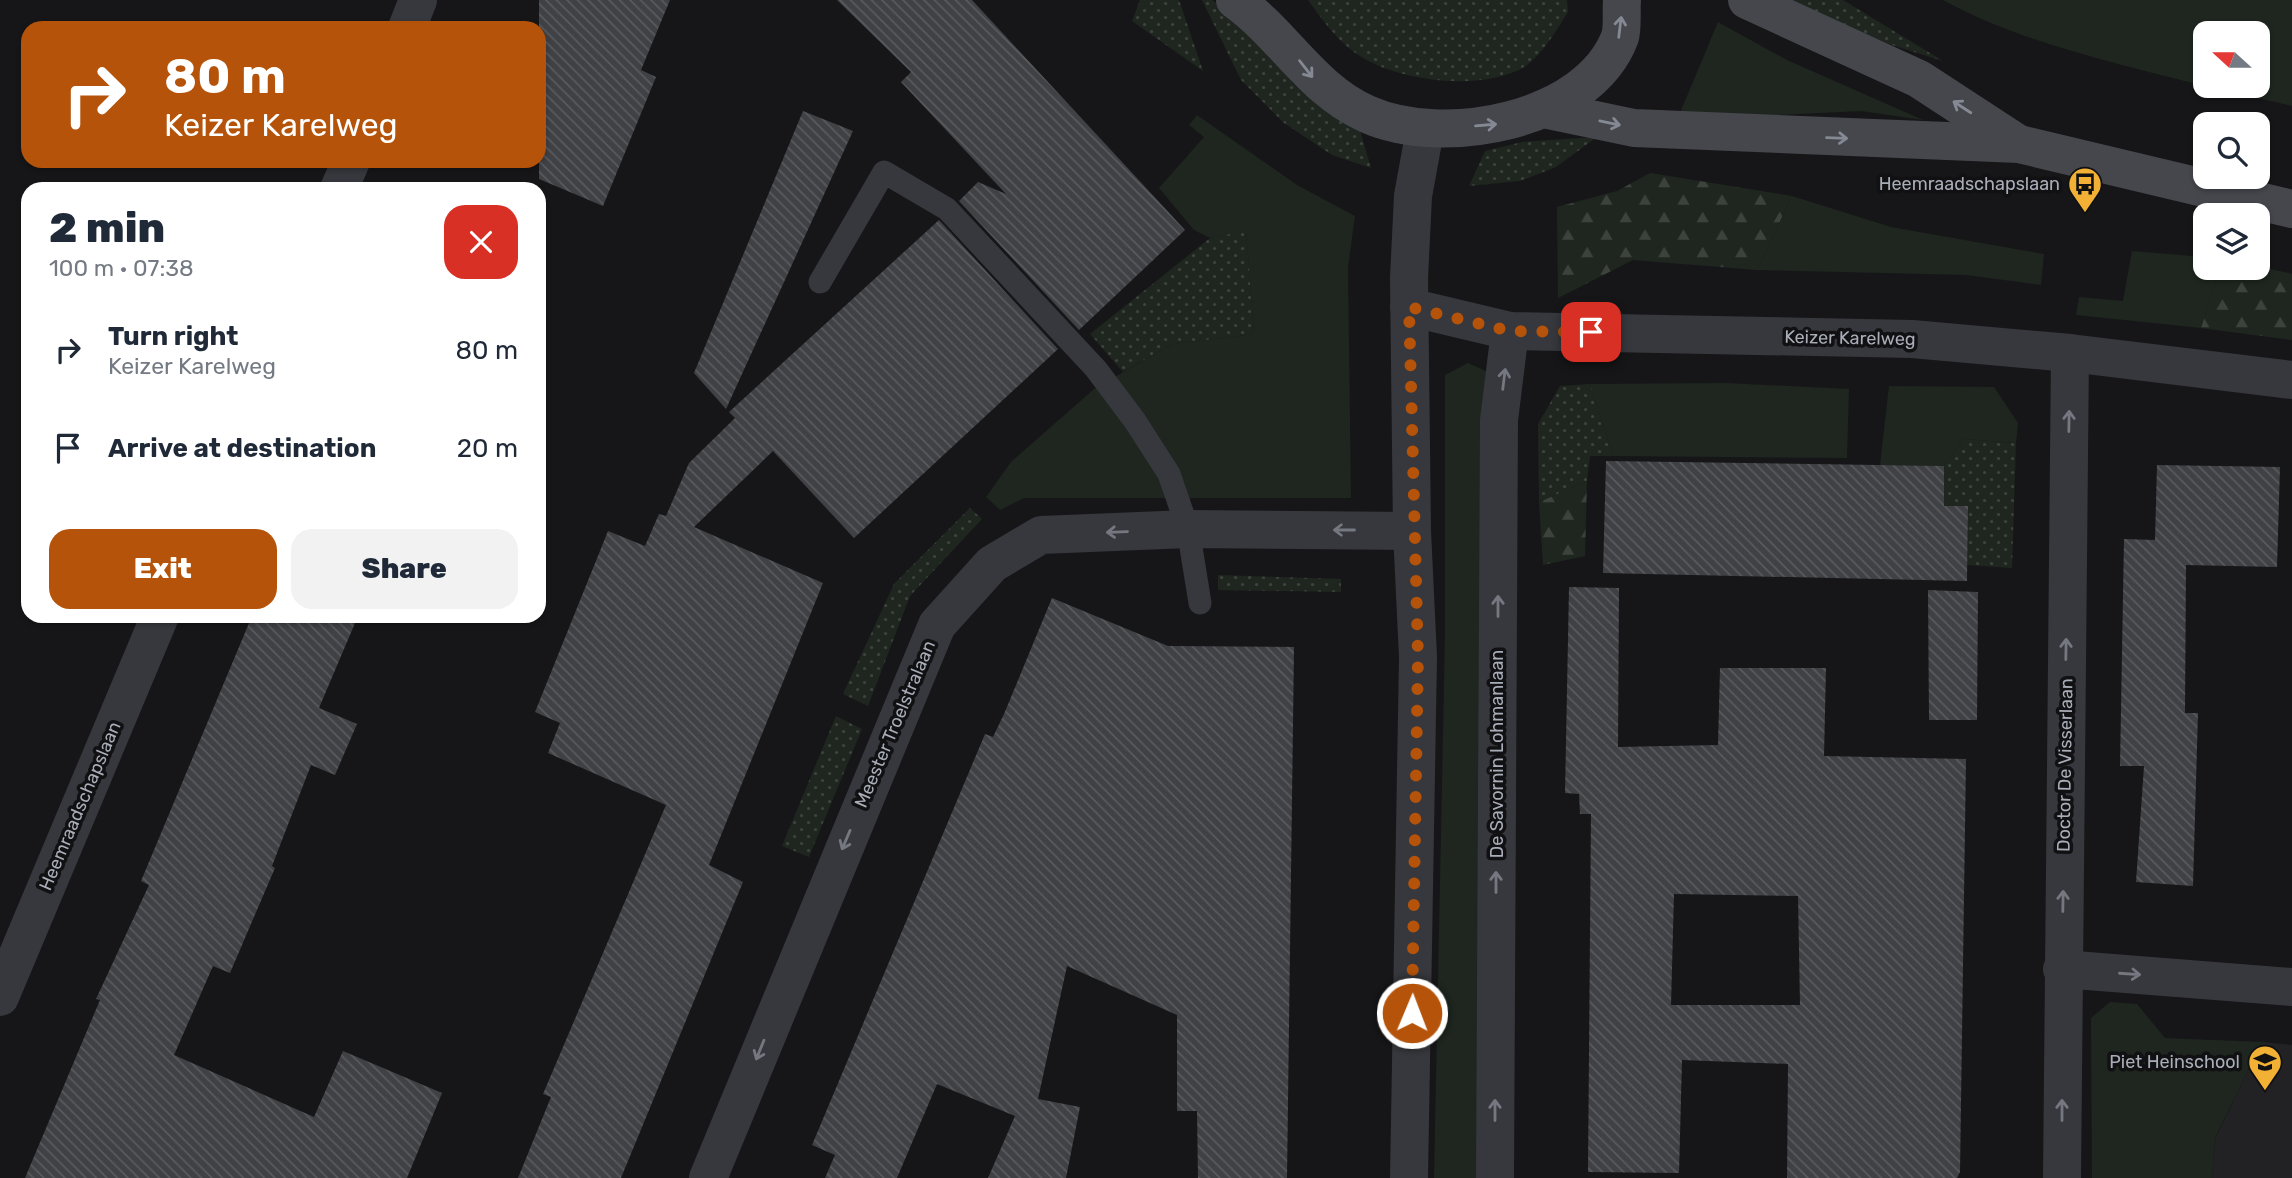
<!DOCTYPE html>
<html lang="en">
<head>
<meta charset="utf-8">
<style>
  :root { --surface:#fff; --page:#f2f2f3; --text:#1f2937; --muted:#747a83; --accent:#b45309 }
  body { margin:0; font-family:Rubik,sans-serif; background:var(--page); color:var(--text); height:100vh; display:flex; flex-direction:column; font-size:26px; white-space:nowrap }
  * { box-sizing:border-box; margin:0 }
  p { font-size:23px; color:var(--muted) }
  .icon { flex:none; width:38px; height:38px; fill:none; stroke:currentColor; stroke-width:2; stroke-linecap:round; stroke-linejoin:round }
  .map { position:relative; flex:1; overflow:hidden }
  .side { position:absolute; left:21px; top:182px; width:525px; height:441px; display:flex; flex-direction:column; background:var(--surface); border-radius:21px; box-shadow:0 2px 5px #0004 }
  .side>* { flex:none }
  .top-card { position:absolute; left:21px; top:21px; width:525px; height:147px; border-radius:21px; box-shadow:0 2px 5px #0004; background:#b45309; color:#fff; overflow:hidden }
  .needle { width:46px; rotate:291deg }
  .buttons { position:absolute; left:2193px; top:21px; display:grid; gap:14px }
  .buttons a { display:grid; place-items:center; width:77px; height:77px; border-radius:14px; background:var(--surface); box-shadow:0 2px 5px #0004; font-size:35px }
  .pin { position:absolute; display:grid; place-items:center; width:60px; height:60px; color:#fff; margin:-30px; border-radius:14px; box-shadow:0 4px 10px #0006 }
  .me { position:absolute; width:77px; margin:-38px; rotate:1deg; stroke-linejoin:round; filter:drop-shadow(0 0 5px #0008) }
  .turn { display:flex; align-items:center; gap:24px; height:147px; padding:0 28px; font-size:32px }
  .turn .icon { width:91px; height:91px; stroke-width:2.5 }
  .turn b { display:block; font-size:49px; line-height:60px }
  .round { display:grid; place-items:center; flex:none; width:74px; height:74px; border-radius:21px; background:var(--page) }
  .summary { display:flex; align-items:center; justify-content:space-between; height:119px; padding:0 28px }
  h1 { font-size:42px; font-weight:800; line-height:52px }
  .primary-button { display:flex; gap:14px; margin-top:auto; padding:14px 28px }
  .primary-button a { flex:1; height:80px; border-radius:21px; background:var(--accent); color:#fff; font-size:28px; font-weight:800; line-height:80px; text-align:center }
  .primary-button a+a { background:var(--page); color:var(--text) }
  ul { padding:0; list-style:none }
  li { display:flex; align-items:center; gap:21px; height:98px; padding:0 28px }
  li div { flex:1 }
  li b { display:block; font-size:26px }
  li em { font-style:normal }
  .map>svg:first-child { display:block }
  .built { fill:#222225 }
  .grass { fill:#1e261f }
  .forest { fill:url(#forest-firs) }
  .garden { fill:url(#garden-dots) }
  .building { fill:url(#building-back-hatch); fill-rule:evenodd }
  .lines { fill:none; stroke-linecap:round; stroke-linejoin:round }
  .lane { stroke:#37383d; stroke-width:23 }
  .street { stroke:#37383d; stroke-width:38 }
  .secondary { stroke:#45474d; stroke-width:38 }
  .oneway { stroke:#858993 }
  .oneway2 { stroke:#757881 }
  .route { stroke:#b45309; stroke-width:12; stroke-dasharray:0 21.6 }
  .labels { text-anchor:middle; stroke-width:7; stroke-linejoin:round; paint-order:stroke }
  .poi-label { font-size:18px; fill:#a8adb8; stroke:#111113; text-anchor:end }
  .street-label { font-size:18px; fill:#a8adb8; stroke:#111113 }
</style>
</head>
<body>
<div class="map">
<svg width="2292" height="1178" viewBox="0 0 2292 1178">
  <defs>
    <pattern id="forest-firs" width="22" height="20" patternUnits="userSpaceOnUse" patternTransform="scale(1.75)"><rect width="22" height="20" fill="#1e261f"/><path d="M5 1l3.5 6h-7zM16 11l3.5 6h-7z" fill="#3c433d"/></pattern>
    <pattern id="garden-dots" width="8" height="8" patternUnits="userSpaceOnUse" patternTransform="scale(1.75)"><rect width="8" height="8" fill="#1e261f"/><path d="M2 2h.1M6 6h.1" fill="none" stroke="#3c433d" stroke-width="1.8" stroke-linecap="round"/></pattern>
    <pattern id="building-back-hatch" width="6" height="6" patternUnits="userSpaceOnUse" patternTransform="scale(1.75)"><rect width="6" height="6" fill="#404145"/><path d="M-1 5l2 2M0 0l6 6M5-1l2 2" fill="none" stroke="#595a5e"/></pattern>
  </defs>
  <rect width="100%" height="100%" fill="#161618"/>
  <path class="built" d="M2262,1042L2292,1045V1178H2212L2215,1139Z"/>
  <g class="grass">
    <path d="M1943,0H2292V106L2206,86H2258V33H2205V86C2123,65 2016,41 1943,0Z"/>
    <path d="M1718,22L1787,60L1923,120L1861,111L1677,120Z"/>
    <path d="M1197,115L1297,185L1355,216L1348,267L1351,498H1024L1000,510L986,497L1011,462L1094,389L1172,344L1254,334L1246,232L1210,238L1194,230L1159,188L1204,137L1189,125Z"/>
    <path d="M1792,196L1891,227L2044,254L2041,285L1966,275L1757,270Z"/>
    <path d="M2132,251L2205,257V268H2221L2201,328L2076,315L2079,297L2123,301Z"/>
    <path d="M1468,363L1490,373L1481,1178H1434L1445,636V375Z"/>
    <path d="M1726,383L1849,389L1847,458L1613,456L1590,384Z"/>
    <path d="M1889,386L1994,387L2018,423L2016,443L1964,439L1944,466L1880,465Z"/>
    <path d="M2110,1002L2137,1004L2165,1038L2262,1042L2215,1138L2212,1178H2092L2091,1018Z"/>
  </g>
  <g class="forest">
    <path d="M1650,173L1792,196L1757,270L1633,260L1558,298L1557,207L1617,191Z"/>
    <path d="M2258,266L2292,274V340L2201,328L2221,268Z"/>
    <path d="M1587,481L1585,556L1543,565L1539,502Z"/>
  </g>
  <g class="garden">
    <path d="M1140,0H1179L1203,71L1132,21Z"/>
    <path d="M1202,0H1212L1247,24L1293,83L1359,127L1371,168L1332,155L1284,123L1241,80Z"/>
    <path d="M1308,0H1567L1568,12C1557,29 1542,56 1524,67C1482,92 1394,82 1354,52C1336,39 1321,18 1308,0Z"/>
    <path d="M1783,0H1843L1943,61L1892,45Z"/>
    <path d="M1597,137L1556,167L1520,181L1469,186L1485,151L1522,142Z"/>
    <path d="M1246,231L1254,334L1172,344L1123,372L1090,334L1210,238Z"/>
    <path d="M1590,384L1613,456H1590L1587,481L1539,502L1538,424L1560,386Z"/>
    <path d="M1964,439L2016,443L2012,568L1967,565L1968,506H1944V466Z"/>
    <path d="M970,508L982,519L910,596L868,706L843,694L894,584Z"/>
    <path d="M1218,575L1341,579V592L1218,590Z"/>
    <path d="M836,716L862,729L809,857L782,846Z"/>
  </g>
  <g class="building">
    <path d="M539,0H670L641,70L656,77L603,206L539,179Z"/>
    <path d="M837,0H972L1185,230L1079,330L959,201L978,182L1006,194L901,82L911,72Z"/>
    <path d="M803,111L853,131L726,409L694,373Z"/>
    <path d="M939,220L1058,349L854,538L773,451L694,527L823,583L709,865L743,882L621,1178H518L551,1097L543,1094L666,805L548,753L560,723L535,712L608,531L645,546L659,514L666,516L689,463L735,418L729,412Z"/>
    <path d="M1606,461L1944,466V506H1968L1967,581L1603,573Z"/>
    <path d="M2157,465L2280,467L2277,567L2186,565L2185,713H2198L2193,886L2136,882L2144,766H2120L2124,539L2155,540Z"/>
    <path d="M1569,587L1619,588L1618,747L1718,745L1720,668H1826L1824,756L1966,759L1960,1172L1957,1178H1787L1788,1064L1682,1060L1679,1173L1588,1172L1591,814H1580L1579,794L1565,793ZM1674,894L1798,896L1800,1005H1671Z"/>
    <path d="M1928,590L1978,592L1977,720H1929Z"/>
    <path d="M1052,598L1168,646L1294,647L1287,1178H1198L1197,1111H1177V1015L1067,966L1038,1099L1080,1107L1066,1178H988L1015,1116L937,1084L897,1178H825L835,1155L812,1145L985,734L993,737L1004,714Z"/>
    <path d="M252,616H358L319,708L357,724L335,775L311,765L272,866L275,868L230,973L213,966L174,1055L314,1117L343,1051L442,1093L407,1178H25L100,1000L96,999L149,885L141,881Z"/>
  </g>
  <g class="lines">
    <path class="lane" d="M820,282L884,172L947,209L1096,369L1135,421L1169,474L1188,529L1200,603"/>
    <g class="street">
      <path d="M407,28L418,0"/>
      <path d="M339,189L351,161"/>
      <path d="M1409,307L1510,331L1912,339L2070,353L2292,380"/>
      <path d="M2062,969L2292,987"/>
      <path d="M0,997L160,616"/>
      <path d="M708,1178L937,625L992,564L1041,535L1188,529L1412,531"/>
      <path d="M1409,1178L1418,657L1412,531L1409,278L1413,196L1425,130"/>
      <path d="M1495,1178L1499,420L1510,331"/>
      <path d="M2062,1178L2070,353"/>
    </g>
    <g class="secondary">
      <path d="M1235,0C1283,34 1312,90 1367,114C1442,148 1588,122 1620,37C1623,27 1621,11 1622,0"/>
      <path d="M1747,0L1919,79L2017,143"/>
      <path d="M1543,109L1634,128L2019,144L2292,209"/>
    </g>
  </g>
  <defs><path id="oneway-shaft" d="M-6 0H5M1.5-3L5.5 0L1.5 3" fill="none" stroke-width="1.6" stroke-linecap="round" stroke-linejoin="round" transform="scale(1.75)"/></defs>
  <g class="oneway">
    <use href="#oneway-shaft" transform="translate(1620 27) rotate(-83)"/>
    <use href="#oneway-shaft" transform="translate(1306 69) rotate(52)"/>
    <use href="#oneway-shaft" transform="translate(1962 107) rotate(-147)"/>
    <use href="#oneway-shaft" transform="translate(1610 123) rotate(12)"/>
    <use href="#oneway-shaft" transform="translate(1486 125) rotate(-5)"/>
    <use href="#oneway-shaft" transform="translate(1837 138) rotate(2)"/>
  </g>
  <g class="oneway2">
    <use href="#oneway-shaft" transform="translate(1504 379) rotate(-83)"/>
    <use href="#oneway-shaft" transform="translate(2069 421) rotate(-89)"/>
    <use href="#oneway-shaft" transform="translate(1344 530) rotate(-180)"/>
    <use href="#oneway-shaft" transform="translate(1117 532) rotate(178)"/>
    <use href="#oneway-shaft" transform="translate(1498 606) rotate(-90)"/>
    <use href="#oneway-shaft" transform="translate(2066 649) rotate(-89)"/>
    <use href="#oneway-shaft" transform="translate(846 840) rotate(113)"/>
    <use href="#oneway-shaft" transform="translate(1496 882) rotate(-90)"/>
    <use href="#oneway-shaft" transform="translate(2063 901) rotate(-89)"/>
    <use href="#oneway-shaft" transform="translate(2130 974) rotate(4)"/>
    <use href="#oneway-shaft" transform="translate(760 1050) rotate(112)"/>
    <use href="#oneway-shaft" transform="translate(1495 1110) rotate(-90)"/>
    <use href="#oneway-shaft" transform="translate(2062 1110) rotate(-90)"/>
  </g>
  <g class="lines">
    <path class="route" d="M1412,1013L1418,657L1409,307L1510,331L1591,332"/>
  </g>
  <defs>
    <g id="bus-pin" transform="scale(1.75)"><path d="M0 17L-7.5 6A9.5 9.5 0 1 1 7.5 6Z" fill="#f2b134" stroke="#111113"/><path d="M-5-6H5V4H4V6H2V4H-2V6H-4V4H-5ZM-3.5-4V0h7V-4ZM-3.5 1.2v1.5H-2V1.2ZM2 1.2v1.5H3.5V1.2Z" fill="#111"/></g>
    <g id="school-pin" transform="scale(1.75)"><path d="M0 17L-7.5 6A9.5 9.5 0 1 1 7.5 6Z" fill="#f2b134" stroke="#111113"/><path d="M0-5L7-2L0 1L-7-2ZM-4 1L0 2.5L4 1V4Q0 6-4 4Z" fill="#111"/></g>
  </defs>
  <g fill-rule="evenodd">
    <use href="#bus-pin" x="2085" y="184"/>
    <use href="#school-pin" x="2265" y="1062"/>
  </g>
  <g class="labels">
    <g class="poi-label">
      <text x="2060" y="190">Heemraadschapslaan</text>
      <text x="2240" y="1068">Piet Heinschool</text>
    </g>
    <g class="street-label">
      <text transform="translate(1850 338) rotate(1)" y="6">Keizer Karelweg</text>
      <text transform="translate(895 724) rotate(-67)" y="6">Meester Troelstralaan</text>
      <text transform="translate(1497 754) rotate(-90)" y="6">De Savornin Lohmanlaan</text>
      <text transform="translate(2065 765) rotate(-89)" y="6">Doctor De Visserlaan</text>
      <text transform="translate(80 806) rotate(-67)" y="6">Heemraadschapslaan</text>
    </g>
  </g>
</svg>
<div class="buttons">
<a><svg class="needle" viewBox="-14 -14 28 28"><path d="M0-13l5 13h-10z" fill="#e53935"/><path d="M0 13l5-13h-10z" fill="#747a83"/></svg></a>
<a><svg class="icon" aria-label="search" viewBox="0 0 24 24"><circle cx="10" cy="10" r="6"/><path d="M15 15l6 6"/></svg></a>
<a><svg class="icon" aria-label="layers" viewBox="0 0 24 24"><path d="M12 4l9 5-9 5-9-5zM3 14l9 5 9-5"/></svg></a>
</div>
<div class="pin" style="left:1591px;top:332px;background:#d93025"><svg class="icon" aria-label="arrive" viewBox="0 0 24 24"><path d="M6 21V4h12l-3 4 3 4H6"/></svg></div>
<svg class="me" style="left:1412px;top:1013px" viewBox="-20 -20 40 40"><circle r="17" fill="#b45309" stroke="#fff" stroke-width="3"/><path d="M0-11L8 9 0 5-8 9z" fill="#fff"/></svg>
<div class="top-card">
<div class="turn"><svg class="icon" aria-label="right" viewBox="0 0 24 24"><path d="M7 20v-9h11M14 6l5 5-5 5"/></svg><div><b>80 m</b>Keizer Karelweg</div></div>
</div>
<section class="side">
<div class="summary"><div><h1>2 min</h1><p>100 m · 07:38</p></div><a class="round" style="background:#d93025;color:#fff"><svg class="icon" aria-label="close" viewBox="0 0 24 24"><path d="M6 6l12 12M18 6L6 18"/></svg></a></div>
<ul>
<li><svg class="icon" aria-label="right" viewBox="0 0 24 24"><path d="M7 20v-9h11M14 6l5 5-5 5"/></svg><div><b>Turn right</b><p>Keizer Karelweg</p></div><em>80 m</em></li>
<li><svg class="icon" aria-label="arrive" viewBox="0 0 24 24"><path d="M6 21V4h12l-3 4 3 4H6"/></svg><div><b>Arrive at destination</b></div><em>20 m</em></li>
</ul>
<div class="primary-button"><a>Exit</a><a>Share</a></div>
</section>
</div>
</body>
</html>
